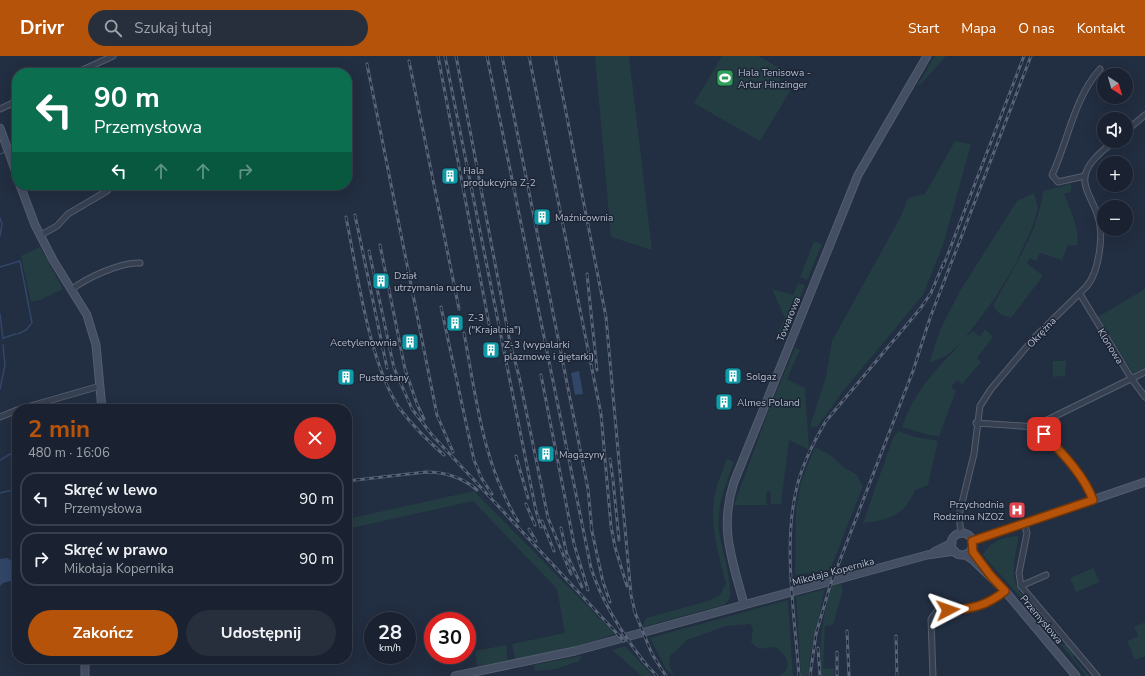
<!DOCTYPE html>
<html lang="pl">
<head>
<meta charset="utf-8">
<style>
  :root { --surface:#1a2231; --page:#272f3d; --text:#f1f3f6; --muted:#9fa4ab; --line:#383f4d; --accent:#b45309 }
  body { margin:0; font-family:"Nunito Sans",sans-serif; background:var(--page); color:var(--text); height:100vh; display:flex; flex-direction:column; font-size:15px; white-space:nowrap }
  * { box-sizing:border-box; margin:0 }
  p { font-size:13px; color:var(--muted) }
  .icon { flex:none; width:22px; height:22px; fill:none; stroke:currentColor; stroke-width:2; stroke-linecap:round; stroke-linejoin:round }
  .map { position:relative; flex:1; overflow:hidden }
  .details { position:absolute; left:12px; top:348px; width:340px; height:260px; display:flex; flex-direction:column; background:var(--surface); border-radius:16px; box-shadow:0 4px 16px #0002,0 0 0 1px var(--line) }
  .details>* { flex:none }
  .top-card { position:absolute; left:12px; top:12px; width:340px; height:122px; border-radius:16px; box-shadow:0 4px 16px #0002,0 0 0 1px var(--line); background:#0b6e4f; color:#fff; overflow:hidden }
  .needle { width:26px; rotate:143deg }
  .controls { position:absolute; left:1097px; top:12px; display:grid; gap:8px }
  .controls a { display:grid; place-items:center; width:36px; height:36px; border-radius:50%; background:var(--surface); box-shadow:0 4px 16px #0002,0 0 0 1px var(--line); font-size:20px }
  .speed { position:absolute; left:364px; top:556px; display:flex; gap:8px; font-size:20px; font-weight:700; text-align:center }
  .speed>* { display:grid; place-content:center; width:52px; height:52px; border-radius:50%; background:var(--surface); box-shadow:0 4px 16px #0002,0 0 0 1px var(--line); line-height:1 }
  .speed small { font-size:10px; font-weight:400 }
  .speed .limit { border:6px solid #d22; background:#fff; color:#111 }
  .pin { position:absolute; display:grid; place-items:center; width:34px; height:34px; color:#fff; margin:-17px; border-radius:8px; box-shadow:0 2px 6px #0006 }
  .me { position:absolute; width:44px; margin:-22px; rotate:86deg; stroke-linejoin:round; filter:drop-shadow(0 0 3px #0008) }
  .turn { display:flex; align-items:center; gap:14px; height:84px; padding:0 16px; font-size:18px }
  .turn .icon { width:52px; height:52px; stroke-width:2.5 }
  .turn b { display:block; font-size:28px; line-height:34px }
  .lanes { display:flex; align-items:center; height:38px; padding:0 16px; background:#0003; justify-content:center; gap:20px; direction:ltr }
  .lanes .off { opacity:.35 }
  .round { display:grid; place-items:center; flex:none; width:42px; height:42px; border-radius:21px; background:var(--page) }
  .summary { display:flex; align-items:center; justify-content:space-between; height:68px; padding:0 16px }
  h1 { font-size:24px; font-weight:700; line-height:30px; color:var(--accent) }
  .cta { display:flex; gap:8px; margin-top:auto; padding:8px 16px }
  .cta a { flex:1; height:46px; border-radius:24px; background:var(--accent); color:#fff; font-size:16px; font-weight:700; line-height:46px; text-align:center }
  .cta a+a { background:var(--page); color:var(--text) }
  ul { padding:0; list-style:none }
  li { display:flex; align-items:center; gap:12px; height:54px; margin:0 8px 6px; padding:0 8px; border:2px solid var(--line); border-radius:16px }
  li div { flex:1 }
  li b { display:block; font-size:15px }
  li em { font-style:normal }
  header { display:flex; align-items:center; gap:24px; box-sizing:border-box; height:56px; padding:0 20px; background:var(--accent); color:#fff }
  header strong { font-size:19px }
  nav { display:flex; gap:22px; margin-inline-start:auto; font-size:14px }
  .search { width:280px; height:36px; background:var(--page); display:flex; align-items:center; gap:10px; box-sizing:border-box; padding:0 14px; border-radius:22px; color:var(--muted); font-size:15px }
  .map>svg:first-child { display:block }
  .green { fill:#243d42 }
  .water { fill:#324668 }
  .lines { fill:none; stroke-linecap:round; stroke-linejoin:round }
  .stream { stroke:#324668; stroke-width:1.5 }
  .street-casing { stroke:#545e6e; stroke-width:7 }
  .secondary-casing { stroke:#545e6e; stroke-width:9 }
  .street { stroke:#364051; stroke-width:5 }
  .secondary { stroke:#444f64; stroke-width:7 }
  .rail-casing { stroke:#586478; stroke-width:3 }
  .rail { stroke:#1b2536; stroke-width:1.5; stroke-dasharray:4.5; stroke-linecap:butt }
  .route-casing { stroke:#753606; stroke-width:10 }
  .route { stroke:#b45309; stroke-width:7 }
  .labels { text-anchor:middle; stroke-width:3; stroke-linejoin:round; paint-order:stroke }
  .poi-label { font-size:10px; fill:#b3bbcb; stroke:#1b2536; text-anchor:start }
  .street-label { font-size:10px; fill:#b3bbcb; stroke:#1b2536 }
</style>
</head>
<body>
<header>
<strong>Drivr</strong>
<div class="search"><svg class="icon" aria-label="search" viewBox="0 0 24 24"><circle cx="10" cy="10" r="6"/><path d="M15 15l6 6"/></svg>Szukaj tutaj</div>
<nav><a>Start</a><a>Mapa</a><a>O nas</a><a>Kontakt</a></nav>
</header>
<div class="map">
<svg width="1145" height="620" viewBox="0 0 1145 620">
  <rect width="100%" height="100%" fill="#222e41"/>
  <g class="green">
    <path d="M595,0H629L652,194L611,181Z"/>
    <path d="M722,0H758L783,14L779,25L792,32L760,85L694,47Z"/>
    <path d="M935,0H946L920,29L918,28Z"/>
    <path d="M955,85L971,88L943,189L923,239L843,335L817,371L810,370L826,321L832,285L900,162L908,142L925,138Z"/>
    <path d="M1071,128V136L1064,138C1070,153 1080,173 1077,189H1068L1062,204L1040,197L1036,205L1030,202L1027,207L1043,220L1011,262L1000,258L993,250C1012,213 1038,178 1043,135Z"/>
    <path d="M1034,137L1038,152L1032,172L1015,209L995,242L965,282L973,275L980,281L985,273L993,281L977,302L981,306L962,328L957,324L951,331L956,335L939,380L929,379L902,371C915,334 936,314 962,286L946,300L929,307L941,272L960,235L1017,145Z"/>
    <path d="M814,185L822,188L807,224L800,221Z"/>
    <path d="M40,191L63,233L40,244L31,246L21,200Z"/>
    <path d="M798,227L805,229L785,279L778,276L785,262L772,233L793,239Z"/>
    <path d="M1145,233V311L1133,317L1098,261Z"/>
    <path d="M795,292L800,294L787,323L805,332L809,394L789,384L781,448H771L770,435L766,436L767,449H734L771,348Z"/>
    <path d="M1053,305H1066L1065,320L1053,321Z"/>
    <path d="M898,375L915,381L938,385L928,429L915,434C904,460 889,464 863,467L893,382Z"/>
    <path d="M815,391L832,400L843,411L856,418L863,430L830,514L795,519L796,453L801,426Z"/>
    <path d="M727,403L734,406C726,428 716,451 719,475C722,495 731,519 730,539C730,543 727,546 724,549L642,571L646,562L708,545L720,539L726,527C718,496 708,466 716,433C719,423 723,413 727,403Z"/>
    <path d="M474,435L615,578L572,592L516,605L512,588L565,577L557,533L473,445L347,473V463Z"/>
    <path d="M1019,480C1015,501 1008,523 1023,540L1026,539L1038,554L1037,557L1063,589L1067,588L1075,598L1073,601L1089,620H1086L1029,548L1021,542L983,499C990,485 1004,481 1019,480Z"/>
    <path d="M1093,512L1100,526L1076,536L1070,522Z"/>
    <path d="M841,527L843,534L833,569L825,570L823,613L834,612V620H822C817,589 823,559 832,529Z"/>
    <path d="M825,533L810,600L808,620H801L796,541Z"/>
    <path d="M788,544L793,620H779C795,611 786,600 776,591C764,591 760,597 751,586L753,572L750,568L726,570L687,584L670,600L669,609L674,620L666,613L650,582Z"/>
    <path d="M1145,566V600L1135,604L1127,585L1138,580L1134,571Z"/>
    <path d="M506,589L508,606L477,610L475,595Z"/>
    <path d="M625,590L653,620H642L612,594Z"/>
    <path d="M581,600L579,605L556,613L535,615L534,609Z"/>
  </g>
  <g class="water">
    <path d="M579,315L583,338L575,339L571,317Z"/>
    <path d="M7,502L12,505L17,504V523L3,527L0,530V503Z"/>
  </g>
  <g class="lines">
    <g class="stream">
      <path d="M0,98L5,96"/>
      <path d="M0,162L2,168L0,180"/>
      <path d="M0,211L20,205L32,267L26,274L18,278"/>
      <path d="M0,258L3,283"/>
      <path d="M3,282L16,278"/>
      <path d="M0,333L5,309L3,289"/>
      <path d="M0,404L17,394"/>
      <path d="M0,437L17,433"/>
    </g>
    <g class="street-casing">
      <g id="street">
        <path d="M76,17L113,0"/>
        <path d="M0,53L17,45"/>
        <path d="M1126,75L1145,59"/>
        <path d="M1085,120L1058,126L1052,119C1068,85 1074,42 1100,13"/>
        <path d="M41,179L57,170L68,158L107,135L111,129"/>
        <path d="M72,233C87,222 120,206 140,207"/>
        <path d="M1080,238L1131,322L1145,341"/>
        <path d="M20,353L100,330"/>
        <path d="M0,361L17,354"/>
        <path d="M976,367L1037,371C1056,390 1084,418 1093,444"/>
        <path d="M1037,371L1041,367L1145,316"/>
        <path d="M1024,467L1027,477L1019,517L1021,530L1097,620"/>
        <path d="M961,478L959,459L974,398L980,350L991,333L1035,281L1086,231C1099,217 1104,179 1098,161C1095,148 1083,134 1085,120C1088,105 1104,94 1114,85"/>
        <path d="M1021,530L1046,519"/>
        <path d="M933,620L931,563L937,555C965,553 983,553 1005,535"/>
      </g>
    </g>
    <g class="secondary-casing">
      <g id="secondary">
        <path d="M0,72L17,119"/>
        <path d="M20,129L35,169L53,204L87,259L96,289L102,353"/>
        <circle cx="962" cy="488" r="11"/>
        <path d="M972,485L1145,426"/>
        <path d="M934,496L952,487"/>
        <path d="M965,499L973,504L1005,535L1076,620"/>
        <path d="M744,548C732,503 719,472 734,426L858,119L927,0"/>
        <path d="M85,620V603"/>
        <path d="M455,620L575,595L927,499L955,495"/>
      </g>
    </g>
    <use href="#street" class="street"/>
    <use href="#secondary" class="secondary"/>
    <g class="rail-casing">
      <g id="rail">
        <path d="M438,0L489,268"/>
        <path d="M445,0L536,455L541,471"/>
        <path d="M456,0L510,287L519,320L548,462L571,518"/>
        <path d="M487,0L591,512C602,546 623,579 645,607"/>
        <path d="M502,0L588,433L592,475"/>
        <path d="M529,0L601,358L611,470L615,491L627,530"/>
        <path d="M555,0L606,261L631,539L636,560"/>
        <path d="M409,5L459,253"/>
        <path d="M367,8L437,359L453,396"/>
        <path d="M355,159L387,312"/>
        <path d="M346,161C357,215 369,308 400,353C413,370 428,385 444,399"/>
        <path d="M380,189L405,313L417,348L424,363"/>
        <path d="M369,195L394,312L412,353L432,379L624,585"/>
        <path d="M943,211L1024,0"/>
        <path d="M587,218L597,314"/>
        <path d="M441,251L474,404L482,423L492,438"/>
        <path d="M464,277C476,341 483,409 518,465"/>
        <path d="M541,319L574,488L588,534"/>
        <path d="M516,400L528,442"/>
        <path d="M610,403L613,424L619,484"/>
        <path d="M347,425L426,416C446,416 462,421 477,434"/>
        <path d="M526,448L535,469"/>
        <path d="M542,465L554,495"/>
        <path d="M591,471L603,526L610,546"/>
        <path d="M561,472L567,499L582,531"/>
        <path d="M529,473L536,485"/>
        <path d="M634,554L652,598L666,620"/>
        <path d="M847,575L849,620"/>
        <path d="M896,580L897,620"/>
        <path d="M818,592L820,620"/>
        <path d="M837,596V620"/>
        <path d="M642,604L657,620"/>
        <path d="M799,620C795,562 783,491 796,435C801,410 813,387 826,365L920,253L931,237L944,206"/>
        <path d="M810,620L816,578L830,530L913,315L930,262L1031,0"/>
      </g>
    </g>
    <use href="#rail" class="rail"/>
  </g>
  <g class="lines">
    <g class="route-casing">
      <path id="route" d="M948,554C972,553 986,550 1005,535L991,520L973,496L972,485L1093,444C1084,419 1062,397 1044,378"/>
    </g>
    <use href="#route" class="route"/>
  </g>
  <defs>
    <g id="stadium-square" transform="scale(0.9)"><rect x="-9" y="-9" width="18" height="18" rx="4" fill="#2e9e5b" stroke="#1b2536"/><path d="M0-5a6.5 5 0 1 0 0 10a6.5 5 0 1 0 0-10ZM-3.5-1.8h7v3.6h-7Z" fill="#fff"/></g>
    <g id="building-square" transform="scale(0.9)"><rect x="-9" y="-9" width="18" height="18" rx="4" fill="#0f9aa8" stroke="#1b2536"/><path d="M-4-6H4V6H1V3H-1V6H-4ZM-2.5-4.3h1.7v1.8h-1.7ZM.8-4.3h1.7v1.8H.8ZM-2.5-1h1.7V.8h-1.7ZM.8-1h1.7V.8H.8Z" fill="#fff"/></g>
    <g id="hospital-square" transform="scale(0.9)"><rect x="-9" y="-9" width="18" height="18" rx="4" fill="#e0444e" stroke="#1b2536"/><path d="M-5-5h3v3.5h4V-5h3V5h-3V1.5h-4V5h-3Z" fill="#fff"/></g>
  </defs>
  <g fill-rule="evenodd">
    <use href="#stadium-square" x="725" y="22"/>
    <use href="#building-square" x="450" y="120"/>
    <use href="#building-square" x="542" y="161"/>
    <use href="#building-square" x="381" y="225"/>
    <use href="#building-square" x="455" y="267"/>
    <use href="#building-square" x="410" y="286"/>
    <use href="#building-square" x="491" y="294"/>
    <use href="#building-square" x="733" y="320"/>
    <use href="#building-square" x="346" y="321"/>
    <use href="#building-square" x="724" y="346"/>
    <use href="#building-square" x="546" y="398"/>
    <use href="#hospital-square" x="1017" y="454"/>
  </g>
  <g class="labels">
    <g class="poi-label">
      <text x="738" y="20">Hala Tenisowa -<tspan x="738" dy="12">Artur Hinzinger</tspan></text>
      <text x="463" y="118">Hala<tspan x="463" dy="12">produkcyjna Z-2</tspan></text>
      <text x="555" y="165">Maźnicownia</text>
      <text x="394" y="223">Dział<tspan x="394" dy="12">utrzymania ruchu</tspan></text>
      <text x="468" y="265">Z-3<tspan x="468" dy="12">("Krajalnia")</tspan></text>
      <text x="397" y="290" text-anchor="end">Acetylenownia</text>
      <text x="504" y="292">Z-3 (wypalarki<tspan x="504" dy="12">plazmowe i giętarki)</tspan></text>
      <text x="746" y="324">Solgaz</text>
      <text x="359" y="325">Pustostany</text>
      <text x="737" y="350">Almes Poland</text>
      <text x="559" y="402">Magazyny</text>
      <text x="1004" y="452" text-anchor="end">Przychodnia<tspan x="1004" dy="12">Rodzinna NZOZ</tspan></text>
    </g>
    <g class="street-label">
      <text transform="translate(788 263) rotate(-68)" y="4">Towarowa</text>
      <text transform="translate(1041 276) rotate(-47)" y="4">Okrężna</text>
      <text transform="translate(1111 290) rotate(58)" y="4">Klonowa</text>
      <text transform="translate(833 515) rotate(-15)" y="4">Mikołaja Kopernika</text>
      <text transform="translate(1042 563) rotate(50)" y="4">Przemysłowa</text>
    </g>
  </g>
</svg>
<div class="controls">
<a><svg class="needle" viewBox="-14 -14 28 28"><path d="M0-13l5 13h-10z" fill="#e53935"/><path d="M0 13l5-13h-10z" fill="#9fa4ab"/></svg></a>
<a><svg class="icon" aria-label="sound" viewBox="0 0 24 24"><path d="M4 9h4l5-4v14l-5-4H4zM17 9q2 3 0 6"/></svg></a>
<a>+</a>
<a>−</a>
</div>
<div class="speed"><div>28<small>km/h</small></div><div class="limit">30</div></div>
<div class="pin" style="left:1044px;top:378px;background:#d93025"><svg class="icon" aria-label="arrive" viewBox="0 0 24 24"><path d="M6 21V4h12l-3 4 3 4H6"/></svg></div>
<svg class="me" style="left:948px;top:554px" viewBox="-20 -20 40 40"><path d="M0-17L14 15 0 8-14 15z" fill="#b45309" stroke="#fff" stroke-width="4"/></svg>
<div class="top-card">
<div class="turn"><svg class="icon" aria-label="left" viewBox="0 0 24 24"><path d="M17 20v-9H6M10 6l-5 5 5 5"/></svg><div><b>90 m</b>Przemysłowa</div></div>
<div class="lanes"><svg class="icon" aria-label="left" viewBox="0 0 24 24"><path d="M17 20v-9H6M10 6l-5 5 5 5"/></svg><svg class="icon off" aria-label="ahead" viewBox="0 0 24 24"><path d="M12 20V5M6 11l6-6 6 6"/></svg><svg class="icon off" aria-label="ahead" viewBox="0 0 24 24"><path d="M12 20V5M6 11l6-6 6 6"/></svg><svg class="icon off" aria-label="right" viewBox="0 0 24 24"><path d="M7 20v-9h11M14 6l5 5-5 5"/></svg></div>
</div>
<section class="details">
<div class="summary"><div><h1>2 min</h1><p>480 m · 16:06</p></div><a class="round" style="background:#d93025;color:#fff"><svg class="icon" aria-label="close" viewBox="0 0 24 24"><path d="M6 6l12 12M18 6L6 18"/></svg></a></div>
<ul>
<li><svg class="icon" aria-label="left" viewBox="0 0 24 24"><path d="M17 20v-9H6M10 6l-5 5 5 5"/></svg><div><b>Skręć w lewo</b><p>Przemysłowa</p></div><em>90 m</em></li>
<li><svg class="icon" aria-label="right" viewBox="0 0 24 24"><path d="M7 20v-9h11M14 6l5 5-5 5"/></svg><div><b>Skręć w prawo</b><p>Mikołaja Kopernika</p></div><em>90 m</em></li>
</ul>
<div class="cta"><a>Zakończ</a><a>Udostępnij</a></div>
</section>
</div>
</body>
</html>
